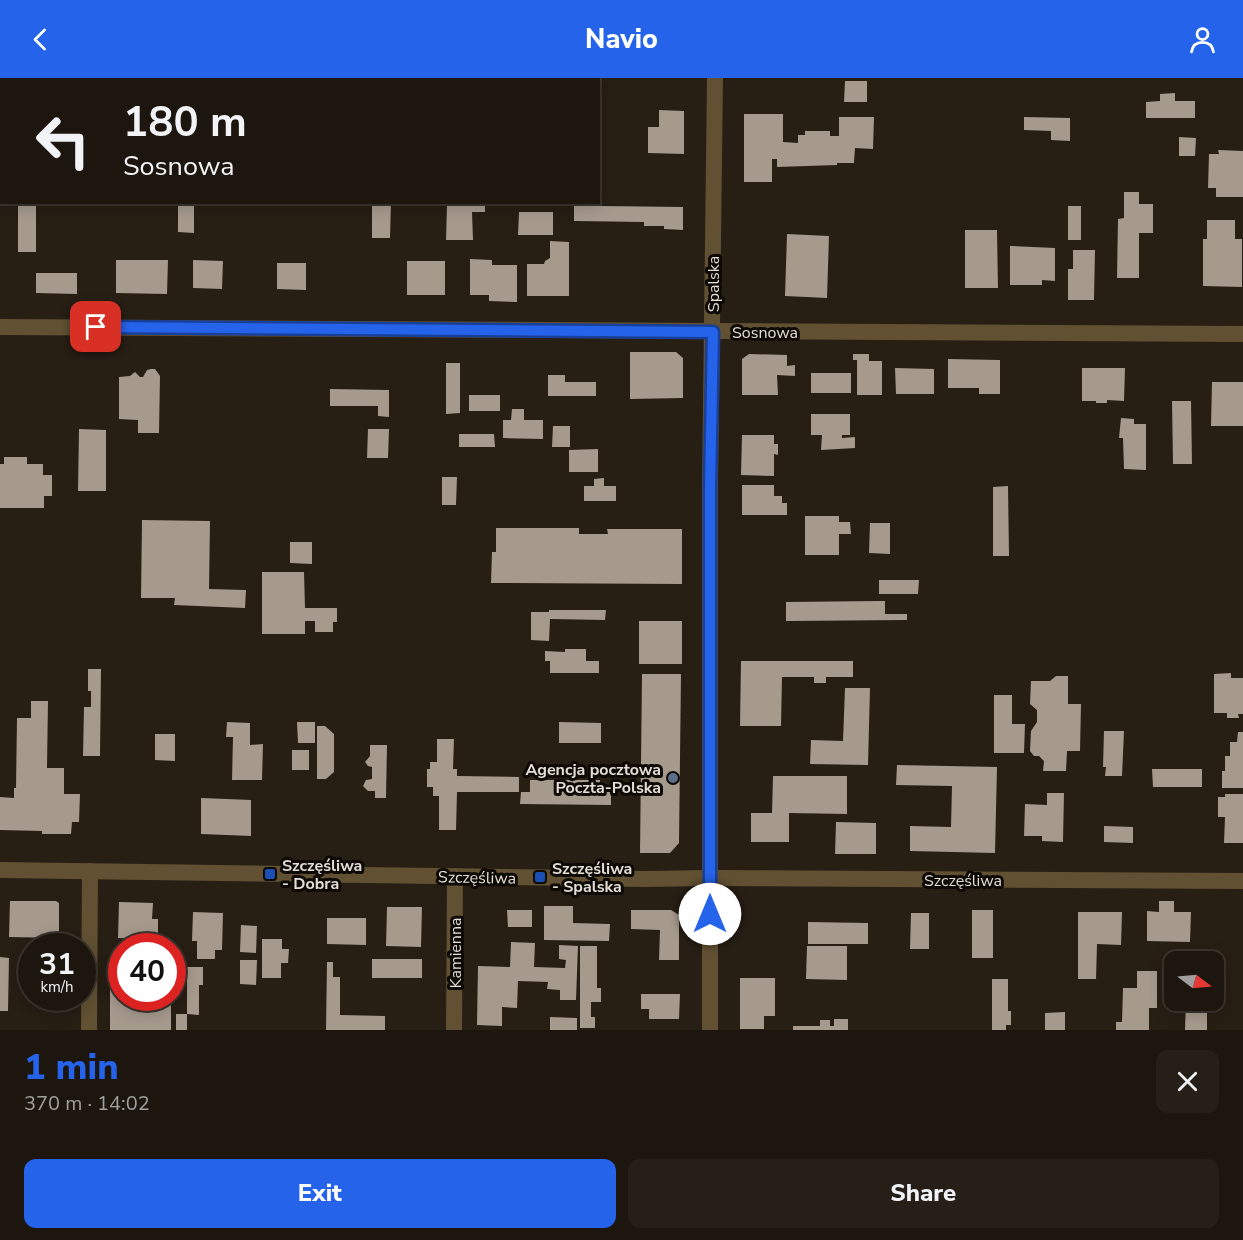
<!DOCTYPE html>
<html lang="en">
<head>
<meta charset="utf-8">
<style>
  :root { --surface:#1d160f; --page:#251f18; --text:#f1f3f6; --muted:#a09f9e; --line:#3b352f; --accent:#2563eb }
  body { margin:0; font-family:"Nunito Sans",sans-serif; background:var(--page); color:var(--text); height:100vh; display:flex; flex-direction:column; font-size:22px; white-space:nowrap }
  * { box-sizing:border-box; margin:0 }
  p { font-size:20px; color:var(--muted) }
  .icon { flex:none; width:33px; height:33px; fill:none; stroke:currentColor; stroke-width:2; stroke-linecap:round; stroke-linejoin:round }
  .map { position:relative; height:952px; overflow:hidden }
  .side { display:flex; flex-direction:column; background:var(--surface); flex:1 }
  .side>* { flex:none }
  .guide { position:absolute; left:0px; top:0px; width:600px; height:126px; box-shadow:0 3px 15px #0003,0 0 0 2px var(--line); background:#1d160f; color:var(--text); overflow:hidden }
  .needle { width:39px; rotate:106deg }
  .buttons { position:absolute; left:1164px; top:873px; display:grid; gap:12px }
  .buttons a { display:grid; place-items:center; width:60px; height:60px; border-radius:12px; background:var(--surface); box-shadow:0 3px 15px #0003,0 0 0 2px var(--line); font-size:30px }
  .speed { position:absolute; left:18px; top:855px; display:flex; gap:12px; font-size:30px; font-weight:700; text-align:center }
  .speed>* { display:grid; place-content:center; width:78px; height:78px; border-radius:50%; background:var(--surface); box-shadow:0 3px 15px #0003,0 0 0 2px var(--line); line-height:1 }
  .speed small { font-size:15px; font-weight:400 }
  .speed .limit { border:9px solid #d22; background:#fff; color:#111 }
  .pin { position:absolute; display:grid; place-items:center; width:51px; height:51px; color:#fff; margin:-26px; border-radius:12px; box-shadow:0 3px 9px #0006 }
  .me { position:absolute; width:66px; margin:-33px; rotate:0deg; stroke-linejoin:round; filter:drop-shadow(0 0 4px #0008) }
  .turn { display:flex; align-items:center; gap:21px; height:126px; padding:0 24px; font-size:27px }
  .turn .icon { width:78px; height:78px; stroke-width:2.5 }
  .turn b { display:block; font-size:42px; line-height:51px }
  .round { display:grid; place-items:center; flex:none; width:63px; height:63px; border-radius:12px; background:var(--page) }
  .overview { display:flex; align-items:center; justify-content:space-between; height:102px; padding:0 24px }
  h1 { font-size:36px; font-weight:800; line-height:45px; color:var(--accent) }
  .primary-button { display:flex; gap:12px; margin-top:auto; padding:12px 24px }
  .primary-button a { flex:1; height:69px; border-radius:12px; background:var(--accent); color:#fff; font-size:24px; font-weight:800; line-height:69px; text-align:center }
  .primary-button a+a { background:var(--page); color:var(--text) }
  header { display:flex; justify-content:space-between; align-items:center; height:78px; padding:0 24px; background:var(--accent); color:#fff; font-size:27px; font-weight:800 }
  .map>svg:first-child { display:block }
  .building { fill:#a69a8d }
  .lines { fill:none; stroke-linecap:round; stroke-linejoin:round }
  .minor { stroke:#615032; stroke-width:16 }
  .tertiary { stroke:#615032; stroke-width:16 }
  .route-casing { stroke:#184099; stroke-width:15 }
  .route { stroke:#2563eb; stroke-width:10 }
  .service-dot { fill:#5c6f8a; stroke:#0d0905; stroke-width:2 }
  .transit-dot { fill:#1a4fb4; stroke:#0d0905; stroke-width:2 }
  .labels { text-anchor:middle; stroke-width:6; stroke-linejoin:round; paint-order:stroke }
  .street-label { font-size:16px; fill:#e4ded7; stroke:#0d0905 }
  .poi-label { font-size:16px; font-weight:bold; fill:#e4ded7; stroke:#0d0905; text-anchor:start }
</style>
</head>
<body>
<header><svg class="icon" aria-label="back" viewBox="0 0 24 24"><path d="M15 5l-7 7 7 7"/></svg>Navio<svg class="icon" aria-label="person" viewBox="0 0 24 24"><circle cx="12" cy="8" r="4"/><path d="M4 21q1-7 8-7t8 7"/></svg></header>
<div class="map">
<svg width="1243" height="952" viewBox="0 0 1243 952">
  <rect width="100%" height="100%" fill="#271e14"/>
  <g class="building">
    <path d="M845,3H867V24H844Z"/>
    <path d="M1175,15V23H1195V40H1146V24L1160,23V16Z"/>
    <path d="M659,32L684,33V76L648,75V49H659Z"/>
    <path d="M744,36H783V64L798,65V57H805V53H830V58H839V39H874L873,71L855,70L854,85H837V87L777,89V81H772V104H744Z"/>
    <path d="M598,37H602L601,73H598Z"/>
    <path d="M1024,39L1070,40V63L1051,62V53L1024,52Z"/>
    <path d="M1179,59L1196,60L1195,78H1179Z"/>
    <path d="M1218,72L1243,73V119H1216V110H1208L1209,76H1219Z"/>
    <path d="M1124,114H1139V126H1153V155H1139V200H1117L1118,141L1124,140Z"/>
    <path d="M178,124H194V155L178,154Z"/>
    <path d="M372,124H391L390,160H372Z"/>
    <path d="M567,124H597L599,128L683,129V152L664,151V148H644V144L574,143V127H567Z"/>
    <rect x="18" y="127" width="18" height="47"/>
    <path d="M447,127H485V134H472L473,162H446Z"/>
    <rect x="1068" y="128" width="13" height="34"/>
    <path d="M519,134H553V157H518Z"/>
    <path d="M1207,142H1235V161H1242V209L1203,208V161H1207Z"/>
    <path d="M965,152H997L998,210H965Z"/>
    <path d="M787,156L829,158L827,220L785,218Z"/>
    <path d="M550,163L569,164V218H527V186H544L545,183L550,180Z"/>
    <path d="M1010,168L1055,170V203L1042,202V207H1010Z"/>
    <path d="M1073,172H1095L1094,222H1068V191H1073Z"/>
    <path d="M470,181L492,182V187H517V224L489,223V217H470Z"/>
    <path d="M116,182H168L167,216L116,215Z"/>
    <path d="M193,182L223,183L222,211L193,210Z"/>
    <rect x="407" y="183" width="38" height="34"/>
    <path d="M277,185H306V212L277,211Z"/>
    <path d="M36,195H77V216L36,215Z"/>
    <path d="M630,274H676L683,280V320L630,321Z"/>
    <path d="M749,276L787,277V288L795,287V298L777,297L778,317H742V281Z"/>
    <path d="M853,276H869V283H882V317H857V282H853Z"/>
    <path d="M948,281L1000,282V316H979V310H948Z"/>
    <path d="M446,285H460V335L446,336Z"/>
    <path d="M895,290L934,291V316H896Z"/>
    <path d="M1082,290H1125L1124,323L1107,322V325H1096V323H1082Z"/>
    <path d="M151,291H155L160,298L159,355H138V342L119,341V299L130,298L135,294L140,299H143L147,292Z"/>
    <rect x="811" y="295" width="40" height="20"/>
    <path d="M548,297H565V304H596V318H548Z"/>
    <path d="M1212,304H1243V348H1211Z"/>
    <path d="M330,311L389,312V339L378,338V328H330Z"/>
    <rect x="469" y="317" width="31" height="16"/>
    <path d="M1172,323H1191L1192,386H1173Z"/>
    <path d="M512,331H524V342H543V361L503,360V342H511Z"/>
    <path d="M811,336H850V357H842V360L855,359V370L821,372L822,357H811Z"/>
    <path d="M1121,340L1134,341V346H1146V392L1124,391L1123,360H1119Z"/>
    <path d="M553,348H570V369H552Z"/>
    <path d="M79,351L106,352V413H78Z"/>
    <path d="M368,351H389L388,380H367Z"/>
    <path d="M459,356H494L495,369H459Z"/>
    <path d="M742,357H774V366H778V377L774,376V398L741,397Z"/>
    <path d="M598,371V394H569V372Z"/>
    <path d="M4,379H27V386H43V397H52V418H44V430H0V386H4Z"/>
    <path d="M442,399H457L456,427H442Z"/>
    <path d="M604,400V408H616V423H584V408H594V401Z"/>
    <path d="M742,407H774V418H782V425H787V437H742Z"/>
    <path d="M1008,408L1009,478H993V409Z"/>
    <path d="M805,438H839V444H850L851,456H839V477H805Z"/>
    <path d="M142,442L210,443L209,511L246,512L245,530L174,527L175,520H141Z"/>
    <path d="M870,445H890V476L869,475Z"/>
    <path d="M496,450H579V456H608L607,451H682V506L491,505L492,474H496Z"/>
    <path d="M290,464H312V486L290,485Z"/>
    <path d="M262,494H304L305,530H337V544H333V554H315V543H305V556H262Z"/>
    <path d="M879,502H919L918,516H879Z"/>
    <path d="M879,523H885V536H907V542L786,543V524Z"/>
    <path d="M549,532H606L605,542L550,541L549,563L531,562V534H549Z"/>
    <rect x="639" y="543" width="43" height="43"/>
    <path d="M565,571H586V583H599V595H550V583H545V573L565,574Z"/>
    <path d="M741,583H853V599H826V605H814V599H782L781,648H740Z"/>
    <path d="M88,591H101L100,678H83L84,629H91V613H88Z"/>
    <path d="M1231,595V600H1243V636H1238L1239,640H1227V635H1214V596Z"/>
    <path d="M642,596H681L679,765L670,775H640Z"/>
    <path d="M1056,598H1068V626H1081L1080,673H1067L1066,693H1043L1044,683L1039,678H1034L1030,673L1031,653L1037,644V632L1030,626L1031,603H1050Z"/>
    <path d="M845,610H870L868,687L810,686L811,662L843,663Z"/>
    <path d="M994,617H1012V646H1025L1024,675H994Z"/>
    <path d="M31,623H48L47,690H64V716H80L79,744H72L71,756H42V753L0,752V719L14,720V710H16L17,640H31Z"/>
    <path d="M227,644L250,645V667L263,666L262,702H232L233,659H226Z"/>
    <path d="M297,644H315V665H298Z"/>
    <path d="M559,644L601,645V665H559Z"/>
    <path d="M317,648H325L334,656V694L326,701H317Z"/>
    <path d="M1104,653H1124L1122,698H1105L1106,689H1103Z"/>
    <path d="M1238,654H1243V710H1222V693H1225V678H1230V664H1237Z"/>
    <path d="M155,656H175V683L155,682Z"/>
    <path d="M437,661H454L453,691H457V698L519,699V714H457L456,752H439V718H433V709H427V691H430V684H437Z"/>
    <path d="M370,667H387L386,720H375V713H368L363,708L366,702L372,701V689L368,688L365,684L370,678Z"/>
    <rect x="292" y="672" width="17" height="20"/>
    <path d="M897,687L997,689L995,775L910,773V748L951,749L952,708L896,707Z"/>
    <path d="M1152,691H1202V709H1153Z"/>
    <path d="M773,698H847V736L789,735V764H751V735H772Z"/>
    <path d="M530,702H600V714H611V727L520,726L521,714H530Z"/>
    <path d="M1047,715H1064L1063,764L1042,763V758H1024L1025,726L1047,727Z"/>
    <path d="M1225,716H1243V765H1224L1225,739H1218V719H1225Z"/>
    <path d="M201,720L251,722V758L201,756Z"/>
    <path d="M836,744L876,745V776H835Z"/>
    <path d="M1104,748L1133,749V765L1104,764Z"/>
    <path d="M10,823H56L59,825V860L9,859Z"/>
    <path d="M1159,823H1174V834H1191L1190,864L1147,863V833L1159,834Z"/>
    <path d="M119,824L153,825L152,841H158V861L118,860Z"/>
    <path d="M544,828H573V845L610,846L609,863L544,862Z"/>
    <path d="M387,829H422L421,869L386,868Z"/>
    <path d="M507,832H532V849H508Z"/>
    <path d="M631,832H671L679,837V882H659L660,852L631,851Z"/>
    <rect x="972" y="832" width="21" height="48"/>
    <path d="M193,834L223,835L222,872H215V881H197V863H192Z"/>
    <path d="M1078,834H1122L1121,867L1097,866L1096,901H1078Z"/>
    <path d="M911,835H929V871H910Z"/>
    <path d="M327,840H366V867L327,866Z"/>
    <path d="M808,844L868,845V866H808Z"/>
    <path d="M241,847L257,848L256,875L240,874Z"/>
    <path d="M262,861H282V871H289L288,885H281V900H262Z"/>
    <path d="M511,864L535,865L534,889L565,890L566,882L559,881V867L578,868L576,922H560V912L547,911L548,904L518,903L517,930L502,929V948L477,947L478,888L510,889Z"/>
    <path d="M580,868H597V910H601V924H591V939H595V950H580Z"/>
    <path d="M807,868H847V902L806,901Z"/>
    <rect x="19" y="878" width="13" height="13"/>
    <path d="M0,879L9,880L8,933H0Z"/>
    <rect x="372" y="881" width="50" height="19"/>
    <path d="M240,882H257L256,907L240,906Z"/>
    <path d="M327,884H333V899H340V937L385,938V952H326Z"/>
    <path d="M187,889H203V907H199V937L187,936Z"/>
    <path d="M110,891L122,892V920H171V952H110Z"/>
    <path d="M1137,893H1157V930H1149V952H1116V944H1122L1123,910H1137Z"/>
    <path d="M740,900H775V938H764V951H740Z"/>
    <path d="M992,901H1008V933H1011V947H1006V952H992Z"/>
    <path d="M641,916H680L679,941H649V931H641Z"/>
    <path d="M1186,922H1207V952H1185Z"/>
    <path d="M1065,934V952H1045V935Z"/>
    <rect x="176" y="936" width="11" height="16"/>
    <path d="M550,939L577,940V952H550Z"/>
    <path d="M834,941H848V952H793V948H820V942H830V948H834Z"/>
  </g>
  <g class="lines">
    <g class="minor">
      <path d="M0,249L1243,256"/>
      <path d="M710,800L1243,803"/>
      <path d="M89,952L90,793"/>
      <path d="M454,952L455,798"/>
    </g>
    <g class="tertiary">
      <path d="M0,792L646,801L710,800"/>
      <path d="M710,952V410L715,0"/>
    </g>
  </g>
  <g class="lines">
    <g class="route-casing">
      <path id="route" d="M96,249L713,254L710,410V836"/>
    </g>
    <use href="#route" class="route"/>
  </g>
  <circle class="service-dot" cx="673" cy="700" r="6"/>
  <g class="transit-dot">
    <rect x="264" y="790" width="12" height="12" rx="3"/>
    <rect x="534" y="793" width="12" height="12" rx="3"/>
  </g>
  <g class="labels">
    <g class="street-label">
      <text transform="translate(713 206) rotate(-90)" y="6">Spalska</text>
      <text x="765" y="260">Sosnowa</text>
      <text transform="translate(477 799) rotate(1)" y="6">Szczęśliwa</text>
      <text x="963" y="808">Szczęśliwa</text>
      <text transform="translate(455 875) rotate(-90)" y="6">Kamienna</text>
    </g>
    <g class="poi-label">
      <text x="661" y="697" text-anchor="end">Agencja pocztowa<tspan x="661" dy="18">Poczta-Polska</tspan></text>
      <text x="282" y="793">Szczęśliwa<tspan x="282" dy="18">- Dobra</tspan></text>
      <text x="552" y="796">Szczęśliwa<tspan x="552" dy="18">- Spalska</tspan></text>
    </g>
  </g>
</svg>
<div class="buttons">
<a><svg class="needle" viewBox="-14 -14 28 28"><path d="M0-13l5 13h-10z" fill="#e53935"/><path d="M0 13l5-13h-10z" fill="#a09f9e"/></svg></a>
</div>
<div class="speed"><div>31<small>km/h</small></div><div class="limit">40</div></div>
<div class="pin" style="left:96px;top:249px;background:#d93025"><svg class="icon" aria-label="arrive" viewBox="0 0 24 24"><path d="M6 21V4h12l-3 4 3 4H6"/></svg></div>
<svg class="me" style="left:710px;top:836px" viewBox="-20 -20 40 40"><circle r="19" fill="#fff"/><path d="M0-13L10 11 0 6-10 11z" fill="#2563eb"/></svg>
<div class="guide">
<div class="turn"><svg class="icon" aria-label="left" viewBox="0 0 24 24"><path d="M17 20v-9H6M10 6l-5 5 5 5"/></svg><div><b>180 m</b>Sosnowa</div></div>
</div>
</div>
<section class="side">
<div class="overview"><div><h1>1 min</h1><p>370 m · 14:02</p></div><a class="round"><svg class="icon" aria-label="close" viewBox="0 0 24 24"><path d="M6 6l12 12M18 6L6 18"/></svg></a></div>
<div class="primary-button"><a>Exit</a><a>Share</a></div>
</section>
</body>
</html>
